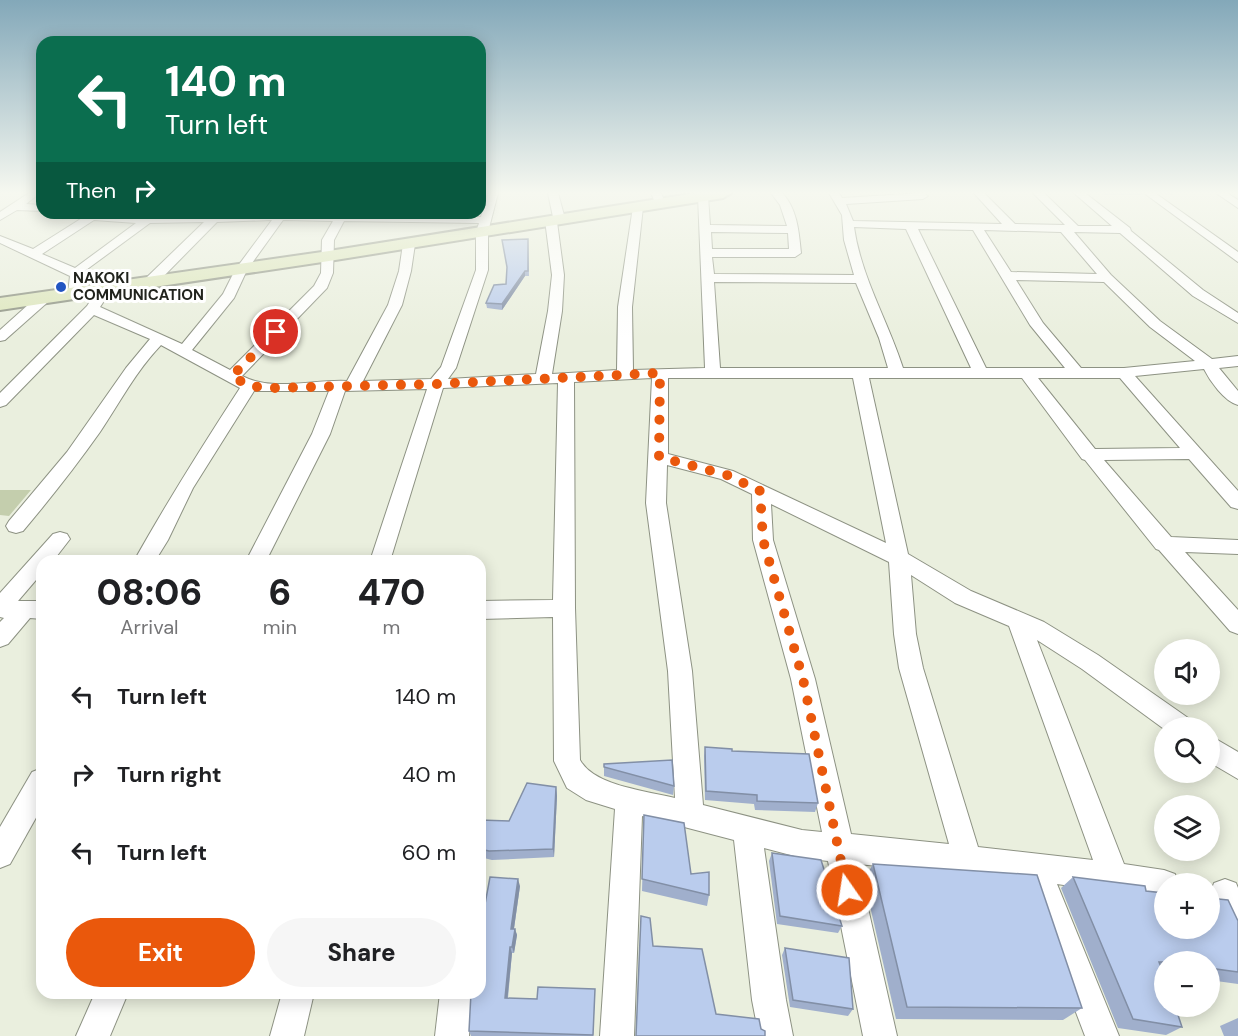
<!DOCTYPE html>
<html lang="en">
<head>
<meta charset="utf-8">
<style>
  :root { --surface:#fff; --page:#f6f6f6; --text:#202124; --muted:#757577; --accent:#ea580c }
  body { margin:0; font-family:"DM Sans",sans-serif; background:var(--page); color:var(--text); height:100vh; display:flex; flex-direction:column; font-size:22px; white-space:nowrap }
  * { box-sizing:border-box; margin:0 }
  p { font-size:20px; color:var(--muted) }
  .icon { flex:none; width:33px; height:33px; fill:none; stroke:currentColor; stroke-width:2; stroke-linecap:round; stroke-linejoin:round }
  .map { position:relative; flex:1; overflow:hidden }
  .details { position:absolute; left:36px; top:555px; width:450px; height:444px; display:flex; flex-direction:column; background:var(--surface); border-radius:18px; box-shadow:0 3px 15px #0003 }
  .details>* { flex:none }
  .banner { position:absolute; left:36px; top:36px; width:450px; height:183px; border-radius:18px; box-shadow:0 3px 15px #0003; background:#0b6e4f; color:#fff; overflow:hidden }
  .controls { position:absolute; left:1154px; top:639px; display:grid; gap:12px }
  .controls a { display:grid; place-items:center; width:66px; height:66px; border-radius:50%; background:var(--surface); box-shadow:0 3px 15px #0003; font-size:30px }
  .pin { position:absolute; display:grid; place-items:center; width:51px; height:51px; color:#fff; margin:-26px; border:3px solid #fff; border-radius:50%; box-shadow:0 2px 6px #0007 }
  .me { position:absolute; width:66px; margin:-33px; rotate:347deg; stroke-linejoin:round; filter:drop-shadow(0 0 4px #0008) }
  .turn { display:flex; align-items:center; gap:21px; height:126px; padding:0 30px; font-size:27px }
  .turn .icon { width:78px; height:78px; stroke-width:2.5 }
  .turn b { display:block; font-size:42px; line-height:51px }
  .then { display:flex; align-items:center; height:57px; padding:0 30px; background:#0003; gap:12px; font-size:22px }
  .eta { display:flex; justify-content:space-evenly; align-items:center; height:102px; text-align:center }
  .eta b { font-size:36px; font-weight:800; line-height:42px }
  .cta { display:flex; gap:12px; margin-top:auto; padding:12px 30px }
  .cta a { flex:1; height:69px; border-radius:36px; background:var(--accent); color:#fff; font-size:24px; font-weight:800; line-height:69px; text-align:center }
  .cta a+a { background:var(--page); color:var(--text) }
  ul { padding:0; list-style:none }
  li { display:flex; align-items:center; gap:18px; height:78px; padding:0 30px }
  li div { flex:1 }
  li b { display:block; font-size:22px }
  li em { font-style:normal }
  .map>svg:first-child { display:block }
  .green { fill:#c4cead }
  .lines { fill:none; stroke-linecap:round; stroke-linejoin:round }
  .street-casing { stroke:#8d9283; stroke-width:2 }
  .secondary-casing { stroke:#8d9283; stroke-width:4 }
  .street { fill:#fff; fill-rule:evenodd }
  .secondary { fill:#dde6bd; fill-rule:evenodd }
  .wall { fill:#a0afcc }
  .shaded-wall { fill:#828fa6 }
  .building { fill:#bacced; stroke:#828fa6; stroke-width:1.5 }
  .route { stroke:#ea580c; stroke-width:10; stroke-dasharray:0 18 }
  .poi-dot { fill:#2255c2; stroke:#fff; stroke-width:2 }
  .labels { text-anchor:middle; stroke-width:6; stroke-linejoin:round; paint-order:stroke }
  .far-poi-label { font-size:15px; font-weight:bold; fill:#21231d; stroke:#fff; text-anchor:start }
</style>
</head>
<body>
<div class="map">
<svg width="1238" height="1036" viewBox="0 0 1238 1036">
  <rect width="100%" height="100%" fill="#eaefde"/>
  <path class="green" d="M0,490H31L9,516L0,515Z"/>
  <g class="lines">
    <g class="street-casing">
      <g id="street">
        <path d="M29,193H40L26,204L42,205V211L17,210L0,220V212Z"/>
        <path d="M488,193H498L488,232V270L456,368L448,379L536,374L548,311L552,275L545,220L553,217L548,193H558L565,219L557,222L564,275L562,311L552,374L617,370L618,307L633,207L638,204L643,207L632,307L633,370L705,368L698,196L703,193L708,196L710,225L787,226L780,205L771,193H782C797,208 799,232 801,253L795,257H712L714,274L854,275L844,240L842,215L829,193H839L842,198L923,193L928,196L923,199L846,204L853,221L1002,224L974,193H984L1015,224L1065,225L1033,193H1044L1078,226H1112L1074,193H1085L1130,228L1131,231L1203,290L1238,313V323L1193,296L1120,233L1074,232L1111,275L1160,321L1212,359L1238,356V366L1219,368L1238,391V405C1224,401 1210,381 1204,369L1135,376L1238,491V509L1231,507L1189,459L1104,460L1171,537L1238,540V554L1185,552L1238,610V634L1230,631L1159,550L1156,549L1085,460L1082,459L1022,378H869L908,554L971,591L1044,622L1098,655L1191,720L1194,728H1164V729L1082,669L1037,640L1124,864L1164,870L1175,874L1178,884H1164V900L1057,884L1119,1036H1085L1026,881L858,864L897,1036H863L828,861L802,858L764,848L786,1000L793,1036H759L752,1000L734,840L642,816L634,1036H600L615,809L586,800L567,788L554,761L553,617L480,619V601L553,600L558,383L443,388L390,561H370L427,389L345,391L330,434L266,561H246L312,434L329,391H254L193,488L168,540L155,561H134C167,502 203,445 240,388L161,345C136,371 120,402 100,432C76,466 50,499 23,531L16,533L9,531L6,526L9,521L67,452L126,368L150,339L94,315L6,405L0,407V393L87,306L100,286H110L112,289L100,307L182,344L223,294L235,270L272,220L217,222L155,285H145L144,282L145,279L204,222L150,223L86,270L83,274L82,293L75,297L68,293L70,276L0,243V236L33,249L90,213L145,217L211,215L213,213L222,215L288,213L481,217ZM94,220L136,223L75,268L42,254ZM283,220L333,221L322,240L321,273L314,286L230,370L192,350L234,298L247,270ZM344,221L479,223L476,232V270L441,367L431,379L363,381L402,305L411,271L415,244L409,240L403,244L399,271L388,305L347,381C314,379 273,392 242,376L327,288L333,273L334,240ZM854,227L906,229L971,368H903C888,321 861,277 854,227ZM918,229L973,230L1030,325L1065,368H986ZM984,230L1061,232L1097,274L1011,272ZM711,232L788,233L789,249H712ZM1016,280L1104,282L1150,327L1195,361L1124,368H1081L1043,323ZM714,282L856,283L879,338L888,368H720ZM652,378L646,503L668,671L675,798C647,791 594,786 580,760L575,608L574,382ZM668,378H853L886,543L733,471L668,454ZM1038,378H1120L1180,448L1095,449ZM667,465L721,479L752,494L753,540L791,679L822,832L802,830L703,805L692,671L666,503ZM771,504L889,562L894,634L899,668L949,844L851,834L815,679L773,540ZM911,575L955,603L1009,626L1093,860L978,847L923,668L916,634Z"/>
        <path d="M651,193H661L665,203L664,205H656Z"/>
        <path d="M1144,193H1155L1238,252V262Z"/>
        <path d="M1216,193H1227L1238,200V208Z"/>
        <path d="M44,294L51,298L49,301L5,340L0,341V330L39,295Z"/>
        <path d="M60,532L67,534L70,539L53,561H42V573L18,601H42V619L30,618L8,644L0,647V622L4,618L0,617V593L53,534Z"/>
        <path d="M1209,735L1238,752V779L1209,762Z"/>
        <path d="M42,768V807L10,864L0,868V827L32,772Z"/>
        <path d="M1225,879L1236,883L1238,888V936L1227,932L1210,894L1214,883Z"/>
        <path d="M95,993H128L110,1036H76Z"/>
        <path d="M282,993H314L304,1036H270Z"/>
        <path d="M440,993H472L469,1036H435Z"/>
      </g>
    </g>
    <g class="secondary-casing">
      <path id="secondary" d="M696,193H731L723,198L329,261L0,310V298L329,251Z"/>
    </g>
    <use href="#street" class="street"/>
    <use href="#secondary" class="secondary"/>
  </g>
  <g class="wall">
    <path d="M1101,193H1144L1143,195H1104Z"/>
    <path d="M1157,193H1173L1172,195Z"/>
    <path d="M528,239L529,276H525L502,310L487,308L486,303L506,284Z"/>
    <path d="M705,747L732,751L818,803L815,812L755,810L754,804L705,800L704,756Z"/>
    <path d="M604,764L674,786L673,795L604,776Z"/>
    <path d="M556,787L557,796L554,857L492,860L480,857V820L509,821Z"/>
    <path d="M644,815L691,874L709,895L707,906L642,891Z"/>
    <path d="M772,853L842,926L838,933L777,924L769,861Z"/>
    <path d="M873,864L1082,1008L1063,1020L896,1019L864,880Z"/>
    <path d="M1073,877L1146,891L1238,921V984L1209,980V962H1164V1006L1182,1027L1166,1035L1118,1028L1061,888Z"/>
    <path d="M520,886L514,929H515L517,935L514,953H512L508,998L537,999L595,995L593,1036H471L469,1031L481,926Z"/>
    <path d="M785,948L853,1009L848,1016L790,1007L782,955Z"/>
    <path d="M1238,1018V1036H1224L1220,1026Z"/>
  </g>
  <g class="shaded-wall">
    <path d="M525,271V276L502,310V304Z"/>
    <path d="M556,787L557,796L554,857L553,849Z"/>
    <path d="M518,879L520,886L513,935L511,929Z"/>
    <path d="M515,929L517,935L514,953L512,947Z"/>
    <path d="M510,947L512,953L507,1003L505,998Z"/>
  </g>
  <g class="building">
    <path d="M528,239V271H525L502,304L486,303L494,285L506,284L507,267L502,240Z"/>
    <path d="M705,747L732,749V751L809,754L818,803L757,801V795L706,791Z"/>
    <path d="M672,760L674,786L604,767V764Z"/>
    <path d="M527,783L556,787L553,849L489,851L480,849V820L509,821Z"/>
    <path d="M644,815L684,823L691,874L709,872V895L642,879Z"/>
    <path d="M772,853L821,860L842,926L780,916Z"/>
    <path d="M873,864L1037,875L1082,1008L907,1007Z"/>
    <path d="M490,877L518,879L511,929H515L512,947H510L505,998L537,999L538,987L595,989L593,1035L469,1031L471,993H480V926H481Z"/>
    <path d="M1073,877L1145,886L1146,891L1164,893V928H1209V898L1228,900L1238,921V972L1209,968V962H1159L1164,975V1006H1175L1182,1027L1133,1019Z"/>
    <path d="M641,916L650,918L653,946L702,949L716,1014L759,1019L761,1029L765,1031V1036H636Z"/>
    <path d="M785,948L849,958L853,1009L793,1000Z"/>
  </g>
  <linearGradient id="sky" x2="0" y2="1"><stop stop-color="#83a8b9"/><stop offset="0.57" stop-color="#f6f8f0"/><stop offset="1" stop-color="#f6f8f0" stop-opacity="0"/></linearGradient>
  <rect width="1238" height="338" fill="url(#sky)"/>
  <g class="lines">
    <path class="route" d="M276,332L232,376L249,386L270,388L436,384L660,373L659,457L727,475L760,491L763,540L803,679L847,890"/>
  </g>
  <circle class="poi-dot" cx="61" cy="287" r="6"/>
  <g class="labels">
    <g class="far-poi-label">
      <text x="73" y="283">NAKOKI<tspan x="73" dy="17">COMMUNICATION</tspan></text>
    </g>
  </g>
</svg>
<div class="controls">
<a><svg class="icon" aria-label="sound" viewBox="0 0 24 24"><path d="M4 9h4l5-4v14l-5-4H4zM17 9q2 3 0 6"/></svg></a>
<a><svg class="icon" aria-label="search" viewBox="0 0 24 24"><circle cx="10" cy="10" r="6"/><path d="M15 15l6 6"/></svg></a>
<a><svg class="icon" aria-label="layers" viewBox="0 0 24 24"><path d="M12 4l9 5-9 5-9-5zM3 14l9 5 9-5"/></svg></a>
<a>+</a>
<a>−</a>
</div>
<div class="pin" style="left:276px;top:332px;background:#d93025"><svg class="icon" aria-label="arrive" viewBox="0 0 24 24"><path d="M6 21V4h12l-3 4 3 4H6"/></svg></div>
<svg class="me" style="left:847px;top:890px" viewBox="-20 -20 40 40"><circle r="17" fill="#ea580c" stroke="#fff" stroke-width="3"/><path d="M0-11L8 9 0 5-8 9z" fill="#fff"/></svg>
<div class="banner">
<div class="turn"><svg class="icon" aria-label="left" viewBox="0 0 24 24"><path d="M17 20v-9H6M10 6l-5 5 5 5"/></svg><div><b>140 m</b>Turn left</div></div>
<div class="then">Then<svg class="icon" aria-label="right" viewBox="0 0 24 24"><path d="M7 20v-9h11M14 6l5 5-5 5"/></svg></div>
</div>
<section class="details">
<div class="eta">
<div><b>08:06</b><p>Arrival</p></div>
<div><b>6</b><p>min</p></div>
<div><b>470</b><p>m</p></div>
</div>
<ul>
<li><svg class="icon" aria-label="left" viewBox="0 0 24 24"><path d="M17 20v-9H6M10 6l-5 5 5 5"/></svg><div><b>Turn left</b></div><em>140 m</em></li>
<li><svg class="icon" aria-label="right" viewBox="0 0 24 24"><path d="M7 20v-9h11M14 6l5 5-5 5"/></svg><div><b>Turn right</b></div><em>40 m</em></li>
<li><svg class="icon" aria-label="left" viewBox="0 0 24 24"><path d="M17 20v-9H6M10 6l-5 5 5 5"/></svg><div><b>Turn left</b></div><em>60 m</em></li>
</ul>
<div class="cta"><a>Exit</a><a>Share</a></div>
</section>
</div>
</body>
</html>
